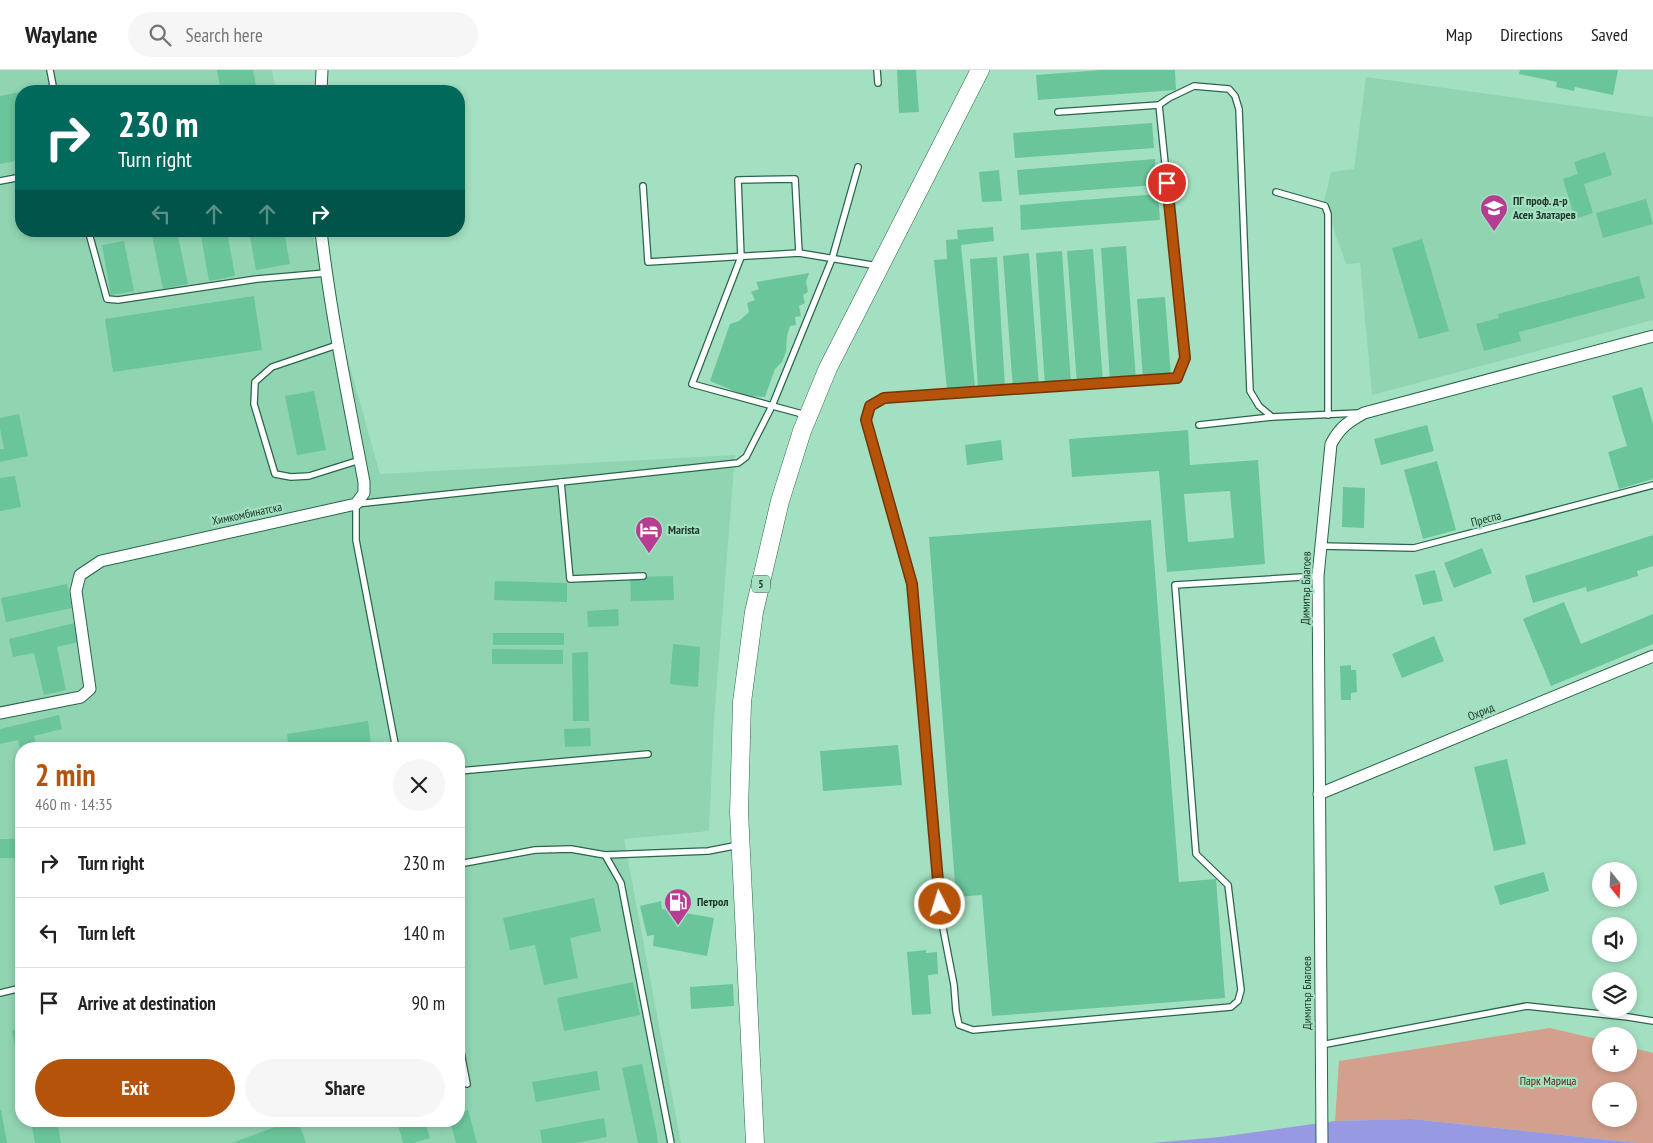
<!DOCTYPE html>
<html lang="en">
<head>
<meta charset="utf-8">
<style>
  :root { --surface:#fff; --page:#f6f6f6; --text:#222; --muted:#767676; --line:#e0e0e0; --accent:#b45309 }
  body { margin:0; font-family:"PT Sans Narrow",sans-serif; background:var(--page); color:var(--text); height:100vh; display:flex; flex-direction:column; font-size:19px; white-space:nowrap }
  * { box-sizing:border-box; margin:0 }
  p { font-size:16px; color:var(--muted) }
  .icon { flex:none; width:28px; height:28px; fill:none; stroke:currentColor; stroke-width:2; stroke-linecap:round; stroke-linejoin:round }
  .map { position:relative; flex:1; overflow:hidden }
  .sheet { position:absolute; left:15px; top:672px; width:450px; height:385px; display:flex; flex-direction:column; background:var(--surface); border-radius:20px; box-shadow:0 2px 8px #0003 }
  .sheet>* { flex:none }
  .hud { position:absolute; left:15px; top:15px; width:450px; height:152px; border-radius:20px; box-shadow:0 2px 8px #0003; background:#00695c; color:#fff; overflow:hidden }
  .needle { width:32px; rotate:162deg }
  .fabs { position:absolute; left:1592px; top:792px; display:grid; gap:10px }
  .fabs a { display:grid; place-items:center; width:45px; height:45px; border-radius:50%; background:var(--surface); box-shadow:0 2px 8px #0003; font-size:25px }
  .pin { position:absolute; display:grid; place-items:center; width:42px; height:42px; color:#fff; margin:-21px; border:2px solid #fff; border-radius:50%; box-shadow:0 1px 5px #0007 }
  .me { position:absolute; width:55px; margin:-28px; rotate:355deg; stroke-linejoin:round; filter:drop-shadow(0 0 4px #0008) }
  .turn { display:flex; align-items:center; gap:18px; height:105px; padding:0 20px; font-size:22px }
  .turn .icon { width:65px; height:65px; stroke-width:2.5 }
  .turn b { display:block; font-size:35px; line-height:42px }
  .lanes { display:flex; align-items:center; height:48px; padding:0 20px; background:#0003; justify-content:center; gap:25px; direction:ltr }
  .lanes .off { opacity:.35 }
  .round { display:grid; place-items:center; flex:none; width:52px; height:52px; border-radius:26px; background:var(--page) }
  .headline { display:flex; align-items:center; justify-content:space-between; height:85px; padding:0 20px }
  h1 { font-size:30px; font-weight:800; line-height:38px; color:var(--accent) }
  .action { display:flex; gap:10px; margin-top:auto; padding:10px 20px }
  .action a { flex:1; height:58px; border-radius:30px; background:var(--accent); color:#fff; font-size:20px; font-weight:800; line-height:58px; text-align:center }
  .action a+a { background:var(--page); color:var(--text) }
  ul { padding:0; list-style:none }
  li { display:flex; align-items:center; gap:15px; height:70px; padding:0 20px; border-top:1px solid var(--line) }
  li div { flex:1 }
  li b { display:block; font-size:19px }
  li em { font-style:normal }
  header { display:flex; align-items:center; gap:30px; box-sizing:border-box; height:70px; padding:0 25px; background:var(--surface); border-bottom:1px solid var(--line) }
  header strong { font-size:24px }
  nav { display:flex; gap:28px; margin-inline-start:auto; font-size:18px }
  .search { width:350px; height:45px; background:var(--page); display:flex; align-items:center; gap:12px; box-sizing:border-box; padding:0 18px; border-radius:28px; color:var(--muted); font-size:19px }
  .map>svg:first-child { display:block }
  .built { fill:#90d4b2; fill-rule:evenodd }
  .green { fill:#d3a08d; fill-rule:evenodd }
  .water { fill:#9799e2 }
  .building { fill:#6bc59b; fill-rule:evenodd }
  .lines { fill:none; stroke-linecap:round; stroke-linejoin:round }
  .lane-casing { stroke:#2a664b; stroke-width:8 }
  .street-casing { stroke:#2a664b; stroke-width:13 }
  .primary-casing { stroke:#2a664b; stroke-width:19 }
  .lane { stroke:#fff; stroke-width:5.5 }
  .street { stroke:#fff; stroke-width:11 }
  .primary { stroke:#fff; stroke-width:18 }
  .route-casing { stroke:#753606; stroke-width:12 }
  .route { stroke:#b45309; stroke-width:9 }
  .labels { text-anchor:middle; stroke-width:4.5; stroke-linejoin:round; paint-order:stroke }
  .shield { fill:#a3e0c1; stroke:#446857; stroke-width:1 }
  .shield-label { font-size:11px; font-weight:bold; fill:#1c3529 }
  .poi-label { font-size:12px; font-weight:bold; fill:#1c3529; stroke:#a3e0c1; text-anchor:start }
  .street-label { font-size:12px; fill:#1c3529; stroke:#a3e0c1 }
  .park-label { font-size:12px; fill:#5b2813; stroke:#a3e0c1 }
</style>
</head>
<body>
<header>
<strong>Waylane</strong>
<div class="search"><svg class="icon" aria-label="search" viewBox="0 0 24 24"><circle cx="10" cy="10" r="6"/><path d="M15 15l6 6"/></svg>Search here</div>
<nav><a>Map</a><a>Directions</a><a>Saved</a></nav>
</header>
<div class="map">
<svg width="1653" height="1073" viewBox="0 0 1653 1073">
  <rect width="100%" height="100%" fill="#a3e0c1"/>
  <g class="built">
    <path d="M0,0H272L276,21H21V161H312L380,404L735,385L714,650L709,761L624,769L681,1073H0ZM21,679H459V1051H21Z"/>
    <path d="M1366,7L1653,47V250L1372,325L1360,193L1346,194L1324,132L1331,102L1354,99Z"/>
  </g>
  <path class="green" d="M1550,958L1601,970V994H1629V977L1653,983V1073H1638L1412,1049L1335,1051L1339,991ZM1601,1021H1629V1049H1601Z"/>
  <path class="water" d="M1412,1049L1638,1073H1152L1220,1067L1335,1051Z"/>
  <g class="building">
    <path d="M217,0H253L256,15L235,20V18L221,21Z"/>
    <path d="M897,0H916L919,42L899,43Z"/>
    <path d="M1102,0H1175L1176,20L1038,30L1036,5Z"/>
    <path d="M1520,0H1618L1613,25L1575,17L1574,21L1556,17L1557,12L1519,4Z"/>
    <path d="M20,22L21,90L0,94V26Z"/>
    <path d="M1152,53L1154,78L1015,88L1013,63Z"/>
    <path d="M1605,82L1612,105L1584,114L1593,143L1575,149L1563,109L1578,104L1574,92Z"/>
    <path d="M1155,89L1157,115L1019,125L1017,100Z"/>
    <path d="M999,100L1002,131L982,132L979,102Z"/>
    <path d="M1158,124L1160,150L1021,160L1020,135Z"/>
    <path d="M1646,129L1653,154L1603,168L1596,143Z"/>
    <path d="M993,157L994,171L961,175L975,317L947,320L934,190L947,189L946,170L958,169L957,160Z"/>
    <path d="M151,161H177L188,214L163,219Z"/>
    <path d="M200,161H227L235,206L209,211Z"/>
    <path d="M249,161H284L290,194L256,200Z"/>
    <path d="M1422,169L1449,261L1419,269L1392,178Z"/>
    <path d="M124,171L134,221L111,225L102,175Z"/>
    <path d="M1126,176L1136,309L1110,311L1101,178Z"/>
    <path d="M1093,179L1103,312L1077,314L1067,181Z"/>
    <path d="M1062,181L1071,314L1045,316L1036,183Z"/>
    <path d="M1029,183L1039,316L1013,319L1003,186Z"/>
    <path d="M997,187L1005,316L978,318L970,189Z"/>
    <path d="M809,203L806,212L808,222L803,225L805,233L799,236L801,246L795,247L796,255L790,256L787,266L786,282L782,292L775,299L765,327L746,326L710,311L730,254L739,251L749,242L747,233L755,230L751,222L759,219L756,212Z"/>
    <path d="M1639,206L1645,228L1519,262L1521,271L1484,281L1476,254L1499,248L1498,244Z"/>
    <path d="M254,226L262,280L113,302L105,249Z"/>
    <path d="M1165,227L1171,307L1143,309L1137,229Z"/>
    <path d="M1642,317L1653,354V409L1619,419L1608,382L1627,376L1612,326Z"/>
    <path d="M314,321L326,380L297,385L285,326Z"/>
    <path d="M19,344L28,386L0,392V379H4L0,358V348Z"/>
    <path d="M1427,355L1434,381L1381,395L1374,369Z"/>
    <path d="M1188,360L1190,395L1258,390L1265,494L1167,502L1159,401L1072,407L1069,369ZM1230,421L1234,468L1188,472L1184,424Z"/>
    <path d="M1001,370L1003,390L967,395L965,375Z"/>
    <path d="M1437,391L1456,460L1423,469L1404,400Z"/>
    <path d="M15,406L21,437L0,441V408Z"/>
    <path d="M1343,417L1365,418L1364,458L1342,457Z"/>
    <path d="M1151,450L1179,812L1216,809L1225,928L992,946L982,825L956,827L929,467Z"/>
    <path d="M1653,465V496L1637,501L1638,506L1587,522L1586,517L1533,533L1525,506Z"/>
    <path d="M1482,478L1492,503L1454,518L1444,493Z"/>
    <path d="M1435,500L1443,531L1423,535L1415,505Z"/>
    <path d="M673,506L674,530L631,531L630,507Z"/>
    <path d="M495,511L567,513V532L494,530Z"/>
    <path d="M67,514L72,538L6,552L1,528Z"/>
    <path d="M1564,532L1581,574L1653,544V574L1551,616L1523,549Z"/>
    <path d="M618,539L619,556L588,557L587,541Z"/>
    <path d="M74,553L78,572L57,577L66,620L44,625L34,583L13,587L9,569Z"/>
    <rect x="493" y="563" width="71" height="12"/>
    <path d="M1434,566L1444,591L1402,608L1392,584Z"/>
    <path d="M673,574L700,577L698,617L670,614Z"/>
    <path d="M492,579L563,580V594H492Z"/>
    <path d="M588,582L589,651H573L572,583Z"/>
    <path d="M1351,595V600H1356L1357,622L1351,623V630H1341L1340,596Z"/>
    <path d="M59,645L62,659L34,666L37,679H20L18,670L0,674V659Z"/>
    <path d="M368,651L371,674L342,679H289L287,664Z"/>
    <path d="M590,658L591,676L565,677L564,659Z"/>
    <path d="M898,675L902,715L823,721L820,681Z"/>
    <path d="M1507,689L1526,774L1494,781L1474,697Z"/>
    <rect x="0" y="769" width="16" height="19"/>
    <path d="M1544,802L1549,821L1500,835L1494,816Z"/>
    <path d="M594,828L601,861L570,868L578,908L544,915L535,875L510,880L503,848Z"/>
    <path d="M661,831L662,839L714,848L707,886L653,876L654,865L647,866L640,836Z"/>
    <path d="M926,880V883L937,882L938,904L928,905L931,944L912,945L907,882Z"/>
    <path d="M633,912L640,945L564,961L557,928Z"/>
    <path d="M733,914L734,936L691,939L690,917Z"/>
    <path d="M21,959V1002H20L12,961Z"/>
    <path d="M642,994L656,1060L658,1073H638L622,998Z"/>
    <path d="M597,1001L600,1020L536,1032L532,1012Z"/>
    <path d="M0,1040H1L7,1073H0Z"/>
    <path d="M468,1040L477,1073H456L450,1051H459V1043Z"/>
    <path d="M604,1048L607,1067L576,1073H542L540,1060Z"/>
    <path d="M31,1051H57L61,1073H35Z"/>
    <path d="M291,1051H298L306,1073H232Z"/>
    <path d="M397,1051H425L430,1068L413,1073H403Z"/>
  </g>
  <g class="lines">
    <g class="lane-casing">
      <g id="lane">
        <path d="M50,0L54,21"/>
        <path d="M877,0L878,13"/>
        <path d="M1159,35L1185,288L1177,308L884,328L870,337L867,350L911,514L942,853L954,915L956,941L959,955L973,960L1231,937L1238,931L1241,920L1228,815L1196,784L1175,515L1318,506"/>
        <path d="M1058,42L1159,35L1169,28L1194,16L1229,19L1235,26L1239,39L1250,321L1259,336L1272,347"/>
        <path d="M0,111L21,107"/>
        <path d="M643,116L648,192L799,183L878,196"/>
        <path d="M1276,122L1325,136L1328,144V345"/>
        <path d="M90,167L107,229L118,230L257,209L326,203"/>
        <path d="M799,183L795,109L738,110L741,187L692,314L806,345"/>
        <path d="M337,275L272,297L255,312L254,334L275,404L291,407L309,406L360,390"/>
        <path d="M1199,355L1272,347L1359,343"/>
        <path d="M561,412L570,509L643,506"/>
        <path d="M1321,476L1414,478L1653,415"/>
        <path d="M396,679L356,470V434L738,393L746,387L772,336L832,189L858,97"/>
        <path d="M459,701L648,684"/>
        <path d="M605,785L708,781L739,775"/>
        <path d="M459,794L535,780L571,779L605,785L621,813L671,1073"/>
        <path d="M0,923L21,918"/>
        <path d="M459,972L467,1014"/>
        <path d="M1321,975L1527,936L1628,947L1653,951"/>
      </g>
    </g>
    <g class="street-casing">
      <g id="street">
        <path d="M321,21L322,0"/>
        <path d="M0,643L81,627L90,619L76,521L80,505L101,491L356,434L364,423V412C348,328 331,246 321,161"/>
        <path d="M1319,724L1653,586"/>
        <path d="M1322,1073L1318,506L1331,374C1340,357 1348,352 1364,343L1653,266"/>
      </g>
    </g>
    <g class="primary-casing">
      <path id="primary" d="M755,1073L739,742L742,632L754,542L780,431L802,361L828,298L980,0"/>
    </g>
    <use href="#lane" class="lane"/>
    <use href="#street" class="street"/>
    <use href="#primary" class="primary"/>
  </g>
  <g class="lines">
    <g class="route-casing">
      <path id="route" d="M940,834L912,514L866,350L870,336L884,328L1177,308L1185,288L1167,113"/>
    </g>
    <use href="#route" class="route"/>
  </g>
  <defs>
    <g id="school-pin" transform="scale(1.4375)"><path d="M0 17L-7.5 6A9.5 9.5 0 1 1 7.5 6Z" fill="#b63d91" stroke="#a3e0c1"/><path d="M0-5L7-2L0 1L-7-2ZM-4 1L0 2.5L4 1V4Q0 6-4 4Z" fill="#fff"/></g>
    <g id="hotel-pin" transform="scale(1.4375)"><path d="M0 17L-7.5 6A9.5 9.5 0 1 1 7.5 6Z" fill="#b63d91" stroke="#a3e0c1"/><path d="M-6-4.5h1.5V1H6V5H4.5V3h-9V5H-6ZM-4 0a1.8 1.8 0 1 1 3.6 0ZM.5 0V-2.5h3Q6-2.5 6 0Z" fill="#fff"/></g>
    <g id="fuel-pin" transform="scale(1.4375)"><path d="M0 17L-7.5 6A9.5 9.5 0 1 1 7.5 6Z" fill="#b63d91" stroke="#a3e0c1"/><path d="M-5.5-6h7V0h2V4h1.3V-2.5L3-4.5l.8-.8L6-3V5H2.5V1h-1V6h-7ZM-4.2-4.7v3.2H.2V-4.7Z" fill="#fff"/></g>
  </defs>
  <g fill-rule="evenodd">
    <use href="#school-pin" x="1494" y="138"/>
    <use href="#hotel-pin" x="649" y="460"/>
    <use href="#fuel-pin" x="678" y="832"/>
  </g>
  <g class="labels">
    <rect class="shield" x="752" y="505.5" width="18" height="17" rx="4"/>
    <g class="shield-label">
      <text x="761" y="518">5</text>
    </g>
    <g class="poi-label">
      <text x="1513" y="135">ПГ проф. д-р<tspan x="1513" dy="14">Асен Златарев</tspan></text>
      <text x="668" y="464">Marista</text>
      <text x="697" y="836">Петрол</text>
    </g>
    <g class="street-label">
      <text transform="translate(247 444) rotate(-12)" y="4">Химкомбинатска</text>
      <text transform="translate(1486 449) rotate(-15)" y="4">Преспа</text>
      <text transform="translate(1306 518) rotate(-89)" y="4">Димитър Благоев</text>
      <text transform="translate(1481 642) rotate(-23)" y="4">Охрид</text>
      <text transform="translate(1307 923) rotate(-90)" y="4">Димитър Благоев</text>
    </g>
    <g class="park-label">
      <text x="1548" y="1015">Парк Марица</text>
    </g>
  </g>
</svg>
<div class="fabs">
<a><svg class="needle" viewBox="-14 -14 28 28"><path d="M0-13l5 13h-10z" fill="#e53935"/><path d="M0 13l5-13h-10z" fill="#767676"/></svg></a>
<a><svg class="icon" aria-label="sound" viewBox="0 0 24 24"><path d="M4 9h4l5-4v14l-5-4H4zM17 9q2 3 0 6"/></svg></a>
<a><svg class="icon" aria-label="layers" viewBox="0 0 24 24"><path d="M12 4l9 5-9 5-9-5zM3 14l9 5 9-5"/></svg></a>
<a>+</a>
<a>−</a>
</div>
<div class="pin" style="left:1167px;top:113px;background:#d93025"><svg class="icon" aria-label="arrive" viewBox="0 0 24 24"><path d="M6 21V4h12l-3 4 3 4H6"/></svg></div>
<svg class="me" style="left:940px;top:834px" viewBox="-20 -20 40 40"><circle r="17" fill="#b45309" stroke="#fff" stroke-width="3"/><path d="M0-11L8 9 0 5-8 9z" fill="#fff"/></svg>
<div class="hud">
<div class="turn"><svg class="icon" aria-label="right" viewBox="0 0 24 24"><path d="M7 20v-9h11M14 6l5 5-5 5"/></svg><div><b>230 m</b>Turn right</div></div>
<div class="lanes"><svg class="icon off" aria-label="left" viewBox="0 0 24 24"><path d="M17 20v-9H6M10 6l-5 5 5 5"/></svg><svg class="icon off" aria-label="ahead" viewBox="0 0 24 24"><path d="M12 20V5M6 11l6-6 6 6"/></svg><svg class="icon off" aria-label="ahead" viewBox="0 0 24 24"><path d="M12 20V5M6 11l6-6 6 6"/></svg><svg class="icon" aria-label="right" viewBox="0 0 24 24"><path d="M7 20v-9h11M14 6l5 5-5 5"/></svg></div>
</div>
<section class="sheet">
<div class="headline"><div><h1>2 min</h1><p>460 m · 14:35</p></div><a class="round"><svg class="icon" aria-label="close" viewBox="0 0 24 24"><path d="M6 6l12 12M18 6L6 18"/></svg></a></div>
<ul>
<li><svg class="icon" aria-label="right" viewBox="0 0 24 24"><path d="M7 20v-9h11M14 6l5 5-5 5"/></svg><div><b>Turn right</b></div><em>230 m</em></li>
<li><svg class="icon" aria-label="left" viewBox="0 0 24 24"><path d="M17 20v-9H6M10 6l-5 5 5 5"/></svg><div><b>Turn left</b></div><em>140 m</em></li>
<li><svg class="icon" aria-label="arrive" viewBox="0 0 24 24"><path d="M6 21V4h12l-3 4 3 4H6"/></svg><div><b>Arrive at destination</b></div><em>90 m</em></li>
</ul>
<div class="action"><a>Exit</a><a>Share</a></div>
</section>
</div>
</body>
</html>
